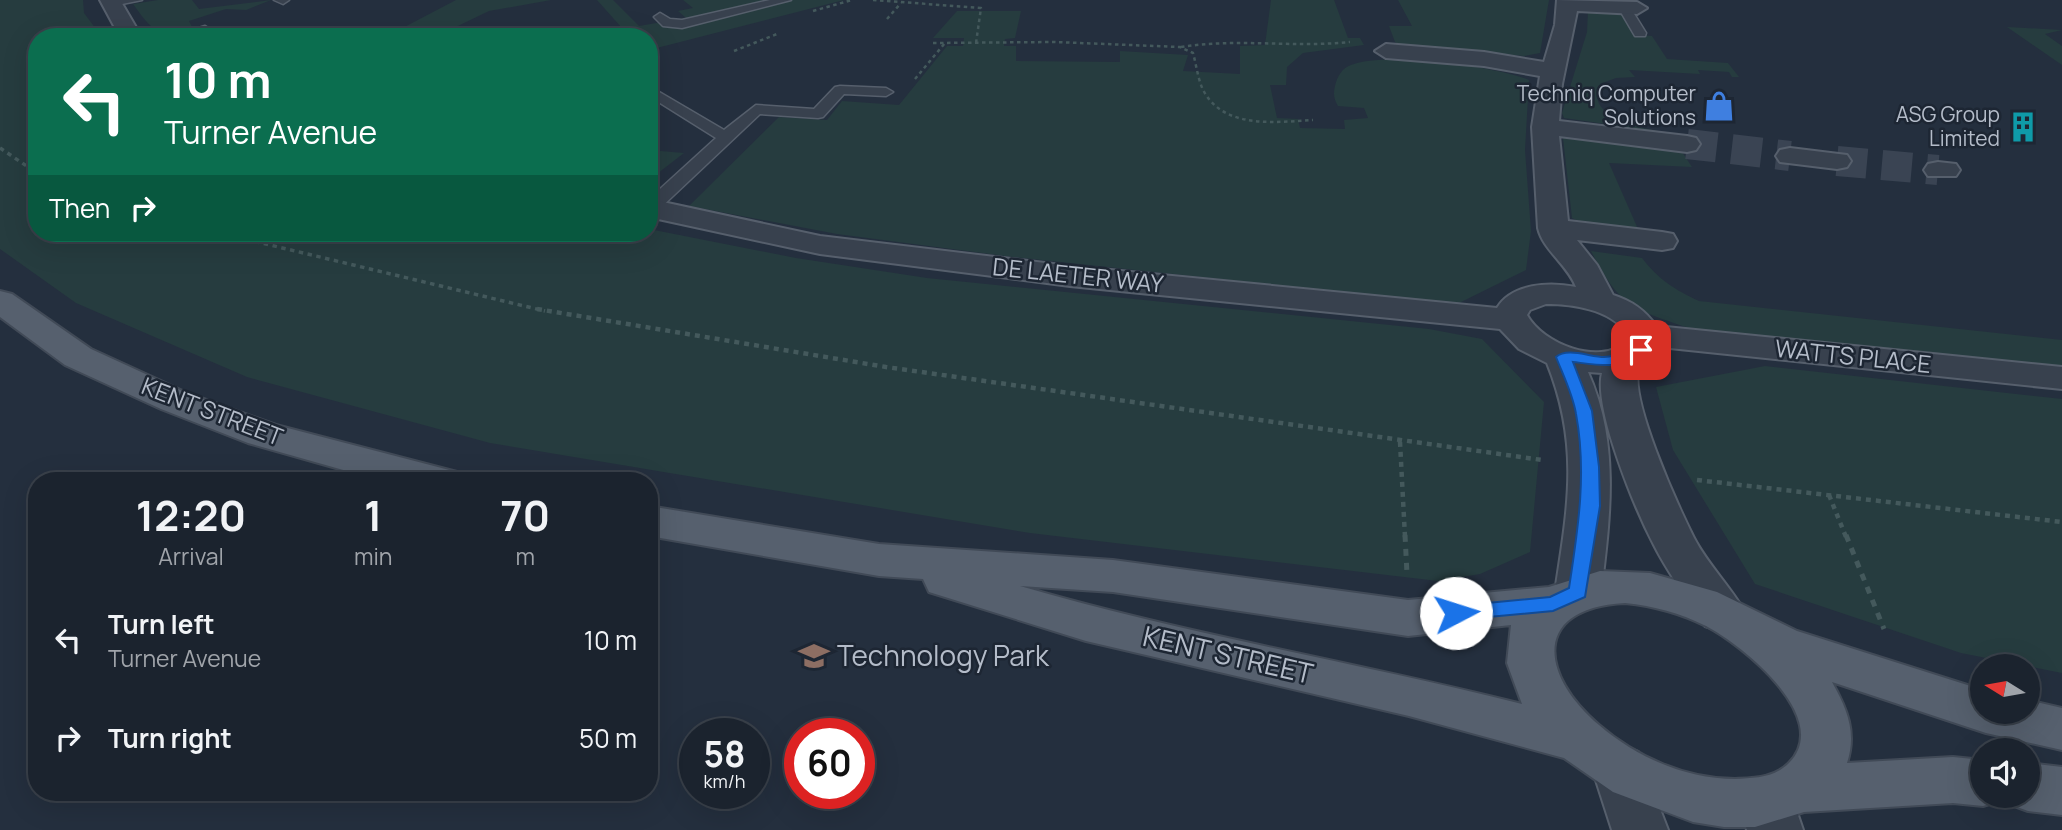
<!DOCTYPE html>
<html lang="en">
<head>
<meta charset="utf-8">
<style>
  :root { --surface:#1b232e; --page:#242b36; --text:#f1f3f6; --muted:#a0a4aa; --line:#39404a }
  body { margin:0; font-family:Manrope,sans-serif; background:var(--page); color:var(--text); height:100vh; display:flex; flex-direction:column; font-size:26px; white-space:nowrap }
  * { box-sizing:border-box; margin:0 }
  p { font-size:23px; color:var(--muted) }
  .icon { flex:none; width:38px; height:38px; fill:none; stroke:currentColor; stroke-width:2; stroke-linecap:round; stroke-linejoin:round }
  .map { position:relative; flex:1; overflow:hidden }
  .sheet { position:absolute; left:28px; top:472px; width:630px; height:329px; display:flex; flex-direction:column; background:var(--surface); border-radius:28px; box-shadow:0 7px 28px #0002,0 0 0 2px var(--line) }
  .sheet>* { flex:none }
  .guide { position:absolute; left:28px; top:28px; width:630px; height:214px; border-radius:28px; box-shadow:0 7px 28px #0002,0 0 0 2px var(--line); background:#0b6e4f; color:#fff; overflow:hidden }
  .needle { width:46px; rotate:281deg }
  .buttons { position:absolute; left:1970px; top:654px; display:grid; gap:14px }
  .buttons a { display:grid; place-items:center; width:70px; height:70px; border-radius:50%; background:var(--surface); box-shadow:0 7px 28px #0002,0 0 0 2px var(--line); font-size:35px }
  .speed { position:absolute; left:679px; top:718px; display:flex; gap:14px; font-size:35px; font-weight:700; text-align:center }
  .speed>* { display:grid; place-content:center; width:91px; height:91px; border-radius:50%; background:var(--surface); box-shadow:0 7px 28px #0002,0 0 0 2px var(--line); line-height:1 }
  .speed small { font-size:18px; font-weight:400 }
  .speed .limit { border:10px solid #d22; background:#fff; color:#111 }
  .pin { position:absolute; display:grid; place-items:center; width:60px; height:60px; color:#fff; margin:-30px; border-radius:14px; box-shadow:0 4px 10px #0006 }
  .me { position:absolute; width:77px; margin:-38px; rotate:85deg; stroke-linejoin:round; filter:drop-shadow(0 0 5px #0008) }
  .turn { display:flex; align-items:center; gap:24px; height:147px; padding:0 21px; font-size:32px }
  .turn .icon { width:91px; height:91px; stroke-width:2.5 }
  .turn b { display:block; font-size:49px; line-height:60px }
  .then { display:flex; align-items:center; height:66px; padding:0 21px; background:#0003; gap:14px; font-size:26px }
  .eta { display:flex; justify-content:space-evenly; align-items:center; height:119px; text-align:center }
  .eta b { font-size:42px; font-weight:700; line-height:49px }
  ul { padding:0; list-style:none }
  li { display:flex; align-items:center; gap:21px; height:98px; padding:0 21px }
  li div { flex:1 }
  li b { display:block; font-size:26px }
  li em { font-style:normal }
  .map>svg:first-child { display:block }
  .green { fill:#263c3f }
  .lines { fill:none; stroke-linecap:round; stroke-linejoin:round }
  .street-tunnel { stroke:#3a4453; stroke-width:30; stroke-dasharray:30 15; stroke-linecap:butt }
  .lane-casing { stroke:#565f6c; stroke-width:3 }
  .street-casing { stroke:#565f6c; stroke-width:4 }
  .primary-casing { stroke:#414a57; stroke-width:4 }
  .path-far3 { stroke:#44595c; stroke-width:2.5; stroke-dasharray:3.5 3.5; stroke-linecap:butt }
  .path-far2 { stroke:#44595c; stroke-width:3.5; stroke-dasharray:4.5 4.5; stroke-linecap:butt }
  .path-far1 { stroke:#44595c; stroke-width:4.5; stroke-dasharray:5 5; stroke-linecap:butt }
  .path { stroke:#44595c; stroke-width:5; stroke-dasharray:7 7; stroke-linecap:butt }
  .lane { fill:#38414e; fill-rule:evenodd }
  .street { fill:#38414e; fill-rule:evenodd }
  .primary { fill:#56606e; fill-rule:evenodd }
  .route { fill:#1a73e8; stroke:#114b97; stroke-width:2 }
  .labels { text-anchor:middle; stroke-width:5; stroke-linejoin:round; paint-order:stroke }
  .far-poi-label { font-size:21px; fill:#b4bcc9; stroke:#1d2633; text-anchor:end }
  .street-label { font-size:24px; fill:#b4bcc9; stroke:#1d2633 }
  .near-street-label { font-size:28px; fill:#b4bcc9; stroke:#1d2633 }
  .near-poi-label { font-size:28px; fill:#b4bcc9; stroke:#1d2633; text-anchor:start }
</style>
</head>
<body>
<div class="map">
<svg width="2062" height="830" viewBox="0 0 2062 830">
  <rect width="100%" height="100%" fill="#242f3e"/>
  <g class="green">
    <path d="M0,0H83L84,13L102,37H37V233H649V229L796,258L927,278L1429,329L1482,339L1544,402L1530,552L1480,574L1438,581L1030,533L490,443L247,377L76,303L0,249Z"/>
    <path d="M158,0H192L199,9L271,0L246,10L226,9L189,21L192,27C157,36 154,33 133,4Z"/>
    <path d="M456,0H551L489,11L435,37L393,33Z"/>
    <path d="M597,0H613L639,26L686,18L678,11L693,8L683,0H844L649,50V37H630Z"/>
    <path d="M1271,0H1334L1348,38H1360L1364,45L1303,53L1287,67L1286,85H1270L1277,118L1298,119L1300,128L1345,129L1344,120L1368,118L1364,108L1338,106C1334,99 1333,94 1335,86C1337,77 1342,68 1351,65C1385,51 1495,66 1529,80L1525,150L1531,231L1526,270L1457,304L1013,257L837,234L689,206L779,117L827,120L842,101L899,105L947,46H963L964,38H933L957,11H1021L1015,38L1005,39L1004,46H1016V61L1120,62V51L1188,55L1183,71L1240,74V46L1265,45Z"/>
    <path d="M1398,0H1549L1540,53L1524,56L1400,45L1395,42L1389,26H1412Z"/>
    <path d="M1620,10L1634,35L1652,36L1667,59L1728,63L1739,77H1732L1729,72L1698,70L1700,74L1629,70L1635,77L1616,78L1600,84L1611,88L1601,91L1597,97C1601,125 1659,131 1682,135L1564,118L1562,113L1587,32L1588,11Z"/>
    <path d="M2007,27L2062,30L2045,34L2062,46V65Z"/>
    <path d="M1563,138L1682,152L1692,167L1609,163L1638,229L1580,222L1572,218Z"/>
    <path d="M649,150L684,153L649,180Z"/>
    <path d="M1591,251L1642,258C1658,279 1675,290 1699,301L2062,340V368L1691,329C1632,308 1621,309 1591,251Z"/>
    <path d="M1765,366L2062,399V673L1961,653L1755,584L1673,450L1656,387Z"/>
  </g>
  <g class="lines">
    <g class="street-tunnel">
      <path d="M1687,144L1790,156"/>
      <path d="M1837,161L1938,170"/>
    </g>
    <g class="lane-casing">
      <g id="lane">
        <path d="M111,0H142L107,7L105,4Z"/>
        <path d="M274,0H289L283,4Z"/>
        <path d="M770,0H791L682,28L663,26L654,17L660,13L670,19L682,20Z"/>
        <path d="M1620,4H1628L1646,33L1645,36H1635L1618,7Z"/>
        <path d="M205,26L211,30L209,33L170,37Z"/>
        <path d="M649,86L724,130L756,105L814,109L835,87L840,86L886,88L893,92L886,96L844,94L823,117L818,118L760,114L656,212L650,213L649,199L716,138L649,96Z"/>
      </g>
    </g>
    <g class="street-casing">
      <g id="street">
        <path d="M100,0H120L137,29L145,37H120Z"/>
        <path d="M1557,0L1637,2L1647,8L1637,14L1577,11L1562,84L1559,121L1687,136L1696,138L1700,144L1696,150L1687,152L1559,136L1568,221L1662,232L1673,234L1677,241L1673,248L1662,250L1577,240L1597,265L1613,295C1632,301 1645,310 1656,326L2062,367V389L1660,347C1655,355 1645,359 1641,365C1623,388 1681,512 1694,538C1708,565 1731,587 1746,614L1739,626L1722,631L1705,626C1688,600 1668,573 1654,545C1636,511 1593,408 1602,373L1588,372C1620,443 1610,517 1601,592L1594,604L1578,609L1562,604L1555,592C1568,507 1580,445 1547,363L1519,349L1500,329L1070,286L820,254L649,217V199L820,236L1070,266L1497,308C1512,283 1550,282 1576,287C1567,264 1543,250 1538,228L1532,127L1540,76L1484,66L1386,58L1375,51L1386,44L1484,52L1544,62L1555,25ZM1546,304C1572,304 1609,309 1626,332V342C1599,366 1543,344 1527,315L1530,310Z"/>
        <path d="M1790,148L1847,155L1851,161L1847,167L1837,169L1780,162L1776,156L1780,150Z"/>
        <path d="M1938,162L1956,164L1960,170L1956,176H1928L1924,170L1928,164Z"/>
        <path d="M1619,745L1638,752L1668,830H1612L1592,768L1600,752Z"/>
        <path d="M1767,776L1787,783L1803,830H1747L1739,800L1747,783Z"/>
      </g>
    </g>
    <g class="primary-casing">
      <g id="primary">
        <path d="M0,291L12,294L91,349L187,393L276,425L457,472L463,481H386L368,477L248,443L161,409L65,365L0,317Z"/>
        <path d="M649,506L879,544L1113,560L1408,600L1549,587L1600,571L1650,573L1717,592L1797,631L1983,690V712H2028V700L2062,708V750L1986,733L1832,682C1847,709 1857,732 1847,763L1953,757L1983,760V796H2004L2002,800L1983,806L1953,803L1804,812L1755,827H1724L1693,822L1613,792L1564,758L1409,716L1086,641L929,592L923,579L879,576L649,536ZM1020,586L1113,592L1408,636L1511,625L1507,663L1522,704C1355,662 1184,634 1020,586ZM1625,603C1654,606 1680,613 1706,626C1741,644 1834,718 1789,763C1774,778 1755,778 1735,779C1686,779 1636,757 1599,725C1540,675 1531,608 1625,603Z"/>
        <path d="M2028,763L2062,767V815L2028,811L2009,804L2005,796H2028Z"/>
      </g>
    </g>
    <g class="path-far3">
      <path d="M873,0L981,8L976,43"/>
      <path d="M813,11L852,0"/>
      <path d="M887,19L901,3"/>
      <path d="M933,43L1055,42L1180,47L1193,53C1197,67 1198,83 1206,95C1228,129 1278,122 1313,120"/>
      <path d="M1181,47C1237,38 1294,48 1350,42"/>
      <path d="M734,51L777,34"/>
      <path d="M915,79L945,43"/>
    </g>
    <g class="path-far2">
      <path d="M0,148L37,173"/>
      <path d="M220,233L545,311"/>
    </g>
    <g class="path-far1">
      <path d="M537,309L886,367L1542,460"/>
      <path d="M1400,442L1405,537"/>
      <path d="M1697,480L2062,522"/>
      <path d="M1829,495L1846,537"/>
    </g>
    <g class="path">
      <path d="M1405,535L1407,574"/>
      <path d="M1846,535L1884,629"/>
    </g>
    <use href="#lane" class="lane"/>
    <use href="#street" class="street"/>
    <use href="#primary" class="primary"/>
  </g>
  <path class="route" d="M1641,345L1648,350C1628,371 1599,365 1573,362L1592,411L1599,467L1600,506L1585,597L1553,611L1456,620L1449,618L1447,613L1456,606L1550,597L1569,588C1578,529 1587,473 1576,414C1573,395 1563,375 1556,357C1567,347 1590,357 1604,357C1619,357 1628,349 1641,345Z"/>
  <defs>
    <g id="shop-bare" transform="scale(2.415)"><path d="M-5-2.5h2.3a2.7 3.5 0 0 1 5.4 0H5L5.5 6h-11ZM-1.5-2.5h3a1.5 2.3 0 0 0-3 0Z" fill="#3f7fe0" stroke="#1d2633" stroke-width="2.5" paint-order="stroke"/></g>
    <g id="building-bare" transform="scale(2.415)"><path d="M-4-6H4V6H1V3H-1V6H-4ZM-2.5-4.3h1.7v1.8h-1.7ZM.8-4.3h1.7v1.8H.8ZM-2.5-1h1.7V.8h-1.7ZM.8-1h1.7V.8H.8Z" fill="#0f9aa8" stroke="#1d2633" stroke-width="2.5" paint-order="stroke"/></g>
    <g id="university-bare" transform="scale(2.415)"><path d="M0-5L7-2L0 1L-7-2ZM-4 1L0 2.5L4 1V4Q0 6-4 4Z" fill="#8d6e63" stroke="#1d2633" stroke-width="2.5" paint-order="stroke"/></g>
  </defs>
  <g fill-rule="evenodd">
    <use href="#shop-bare" x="1719" y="106"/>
    <use href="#building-bare" x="2023" y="127"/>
    <use href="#university-bare" x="814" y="656"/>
  </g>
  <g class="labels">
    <g class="far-poi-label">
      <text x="1696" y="101">Techniq Computer<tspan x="1696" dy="24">Solutions</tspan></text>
      <text x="2000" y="122">ASG Group<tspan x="2000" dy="24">Limited</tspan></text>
    </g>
    <g class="street-label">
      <text transform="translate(1078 276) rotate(6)" y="8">DE LAETER WAY</text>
      <text transform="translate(1853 357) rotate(6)" y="8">WATTS PLACE</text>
      <text transform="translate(212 412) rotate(21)" y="8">KENT STREET</text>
    </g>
    <g class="near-street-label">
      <text transform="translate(1228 655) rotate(13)" y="10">KENT STREET</text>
    </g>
    <g class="near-poi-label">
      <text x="837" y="666">Technology Park</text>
    </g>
  </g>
</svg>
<div class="buttons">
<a><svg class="needle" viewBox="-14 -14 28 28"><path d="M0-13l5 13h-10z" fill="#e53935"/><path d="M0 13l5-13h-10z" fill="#a0a4aa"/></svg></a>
<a><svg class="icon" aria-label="sound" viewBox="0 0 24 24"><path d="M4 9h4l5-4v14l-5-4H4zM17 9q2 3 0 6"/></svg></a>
</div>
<div class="speed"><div>58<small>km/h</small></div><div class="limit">60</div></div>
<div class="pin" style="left:1641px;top:350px;background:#d93025"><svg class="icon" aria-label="arrive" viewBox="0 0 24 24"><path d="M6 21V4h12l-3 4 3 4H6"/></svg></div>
<svg class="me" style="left:1456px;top:613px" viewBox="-20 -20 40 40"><circle r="19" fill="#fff"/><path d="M0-13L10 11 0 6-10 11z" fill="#1a73e8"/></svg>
<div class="guide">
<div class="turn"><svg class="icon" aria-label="left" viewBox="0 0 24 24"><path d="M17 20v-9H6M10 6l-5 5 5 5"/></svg><div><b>10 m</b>Turner Avenue</div></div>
<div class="then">Then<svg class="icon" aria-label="right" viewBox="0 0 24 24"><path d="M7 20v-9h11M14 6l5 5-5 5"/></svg></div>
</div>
<section class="sheet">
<div class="eta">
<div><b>12:20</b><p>Arrival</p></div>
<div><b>1</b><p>min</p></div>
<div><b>70</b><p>m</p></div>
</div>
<ul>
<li><svg class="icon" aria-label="left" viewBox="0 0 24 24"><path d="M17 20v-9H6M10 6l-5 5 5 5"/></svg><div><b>Turn left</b><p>Turner Avenue</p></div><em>10 m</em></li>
<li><svg class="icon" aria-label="right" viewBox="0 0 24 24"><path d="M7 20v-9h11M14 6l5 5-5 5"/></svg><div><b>Turn right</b></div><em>50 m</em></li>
</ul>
</section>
</div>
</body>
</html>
